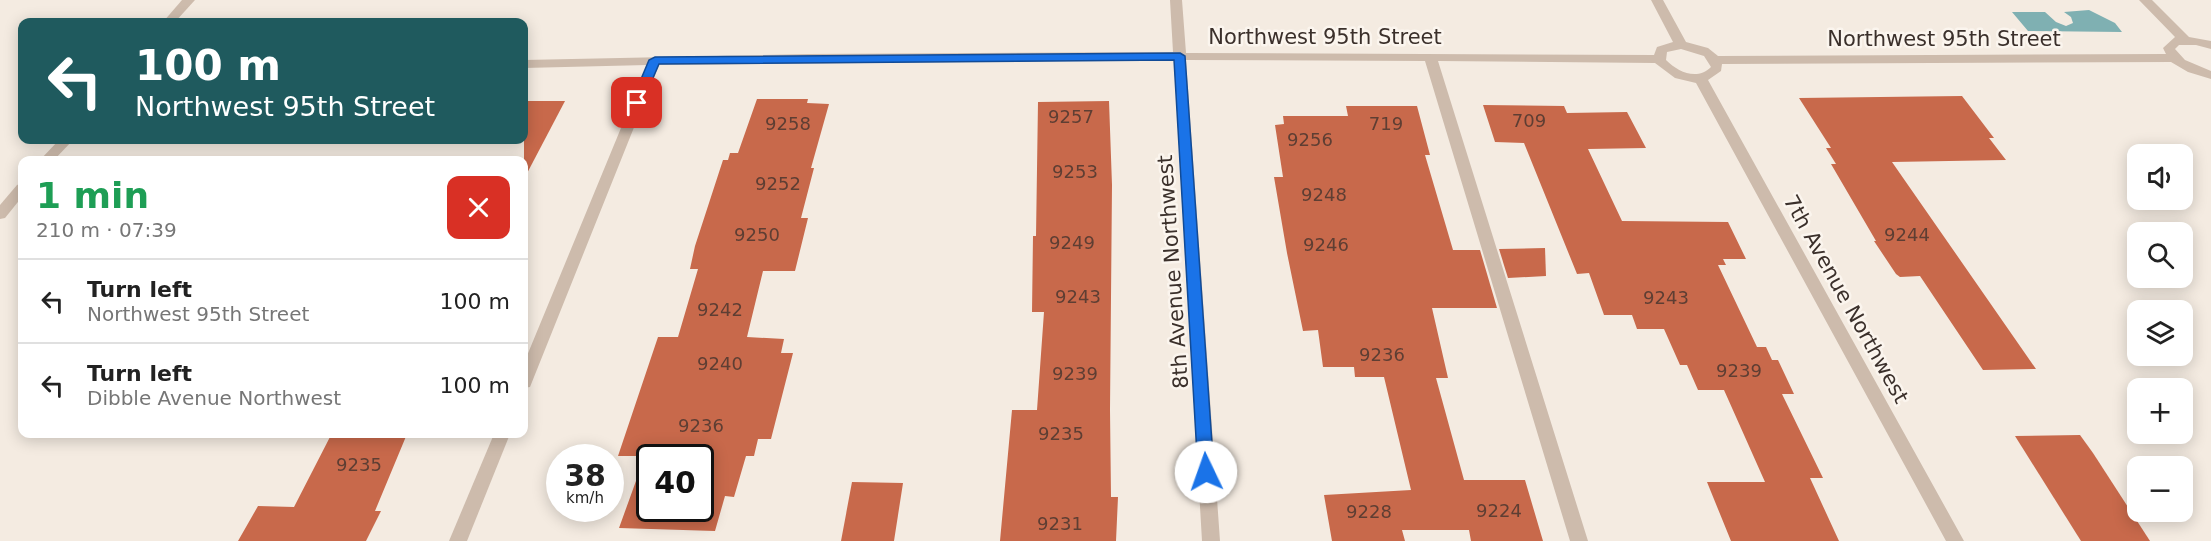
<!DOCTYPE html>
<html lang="en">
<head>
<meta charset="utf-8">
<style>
  :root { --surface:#fff; --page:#f2f2f2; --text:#222; --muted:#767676; --line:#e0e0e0 }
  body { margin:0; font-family:"DejaVu Sans",sans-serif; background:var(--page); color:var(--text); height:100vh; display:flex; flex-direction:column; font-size:22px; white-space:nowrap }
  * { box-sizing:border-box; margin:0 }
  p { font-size:20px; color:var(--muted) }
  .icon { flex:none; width:33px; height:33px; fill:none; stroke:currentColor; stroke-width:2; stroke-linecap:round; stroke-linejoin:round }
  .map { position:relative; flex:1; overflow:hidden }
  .details { position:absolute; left:18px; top:156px; width:510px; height:282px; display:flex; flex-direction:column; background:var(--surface); border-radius:12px; box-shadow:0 3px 15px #0003 }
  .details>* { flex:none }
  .banner { position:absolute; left:18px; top:18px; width:510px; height:126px; border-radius:12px; box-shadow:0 3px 15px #0003; background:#1f5a5e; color:#fff; overflow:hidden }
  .tools { position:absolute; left:2127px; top:144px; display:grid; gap:12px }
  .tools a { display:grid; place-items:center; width:66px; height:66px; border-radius:12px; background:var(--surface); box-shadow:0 3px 15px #0003; font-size:30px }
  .speed { position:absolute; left:546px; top:444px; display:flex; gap:12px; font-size:30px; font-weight:700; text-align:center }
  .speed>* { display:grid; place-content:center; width:78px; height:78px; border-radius:50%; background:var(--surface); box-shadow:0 3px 15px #0003; line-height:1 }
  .speed small { font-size:15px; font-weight:400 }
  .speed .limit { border:3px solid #111; border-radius:9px; background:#fff; color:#111 }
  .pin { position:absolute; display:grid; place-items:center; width:51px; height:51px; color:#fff; margin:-26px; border-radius:12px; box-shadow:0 3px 9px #0006 }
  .me { position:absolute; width:66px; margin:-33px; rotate:357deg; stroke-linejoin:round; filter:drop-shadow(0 0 4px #0008) }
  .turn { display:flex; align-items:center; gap:21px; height:126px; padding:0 18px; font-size:27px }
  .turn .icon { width:78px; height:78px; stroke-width:2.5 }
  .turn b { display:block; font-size:42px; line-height:51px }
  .round { display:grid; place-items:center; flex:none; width:63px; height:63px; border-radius:12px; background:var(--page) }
  .head { display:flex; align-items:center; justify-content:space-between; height:102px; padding:0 18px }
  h1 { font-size:36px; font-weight:700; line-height:45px; color:#1e9e55 }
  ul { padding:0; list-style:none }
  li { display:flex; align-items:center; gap:18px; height:84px; padding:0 18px; border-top:2px solid var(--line) }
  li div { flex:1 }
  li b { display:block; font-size:22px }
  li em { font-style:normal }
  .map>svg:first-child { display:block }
  .water { fill:#7fb0b2 }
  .building { fill:#c8694b; fill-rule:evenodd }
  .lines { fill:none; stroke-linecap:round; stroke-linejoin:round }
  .minor { fill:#cdbbac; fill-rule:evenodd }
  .route { fill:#1a73e8; stroke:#114b97; stroke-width:1.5 }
  .labels { text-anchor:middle; stroke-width:5; stroke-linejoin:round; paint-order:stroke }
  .number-label { font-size:18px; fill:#5e3e33 }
  .street-label { font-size:21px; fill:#3b302b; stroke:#fbf5ee }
</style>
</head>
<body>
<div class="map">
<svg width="2211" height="541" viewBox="0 0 2211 541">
  <rect width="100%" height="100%" fill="#f4ebe1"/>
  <path class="water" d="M2089,10L2115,23L2122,32L2028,31L2012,12H2045L2056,22L2066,26L2073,23L2071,17L2064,12Z"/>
  <g class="building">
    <path d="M1962,96L1994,138H1989L2006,160L1892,162L2036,369L1983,370L1920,276L1900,277L1896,274L1874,241H1876L1831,164H1836L1826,148H1831L1799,98Z"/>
    <path d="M757,99H808L807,103L829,104L811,168H814L801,218H808L795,271H763L747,337L784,339L781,353H793L771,439H758L754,456H746L734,497L725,496L715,531L619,528L645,456H618L658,337H678L698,269H690L695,246L723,160H728L730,153H738ZM650,458H700V508H650Z"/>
    <path d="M524,101H565L524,179Z"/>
    <path d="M1109,101L1112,185L1110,410L1111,497H1118L1116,541H1000L1012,410H1037L1044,312H1032L1033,236H1036L1038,102Z"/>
    <path d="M1483,105L1564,106L1567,113L1627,112L1646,148L1588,149L1622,221L1728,222L1746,259H1723L1726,265H1718L1757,347H1766L1772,360H1778L1794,394H1782L1823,478H1810L1839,541H1731L1707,482H1765L1724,390H1698L1687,365H1680L1664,329H1637L1632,315H1604L1589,273L1577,274L1524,143L1495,142Z"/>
    <path d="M1346,106H1417L1430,155H1425L1453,250H1480L1497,308H1432L1448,378H1436L1464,480H1525L1543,541H1471L1469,530H1402L1405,541H1332L1324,495L1411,490L1384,377H1355L1354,367H1323L1318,330L1303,331L1287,253L1274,177H1283L1275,125L1284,124L1283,116H1348Z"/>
    <path d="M1545,248L1546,276L1508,278L1499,249Z"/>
    <path d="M407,434L375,511H381L366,541H238L258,506L294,507L331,435Z"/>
    <path d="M2080,435L2093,453L2150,541H2081L2015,436Z"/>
    <path d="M852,482L903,483L894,541H841Z"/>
  </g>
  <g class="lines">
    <g class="minor">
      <path d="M182,0H195L175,22H163Z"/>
      <path d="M1170,0H1182L1186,53L1654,55L1657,47L1673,42L1651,0H1663L1686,42L1708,48L1718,56L2166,54L2163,48L2175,37L2139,0H2152L2189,37L2211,41V49L2196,45H2179L2175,49L2185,60L2211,71V79L2188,72L2171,62L1722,64L1721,71L1708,80L1964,541H1946L1696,83L1675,78L1655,63L1438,61L1588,541H1570L1425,61L1186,60L1220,541H1202L1174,60L659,65L532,382L530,387L524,388V363L647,65L524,68V60L808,54L1173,52ZM1681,49L1704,56L1711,67C1697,81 1678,72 1666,60L1667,52Z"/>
      <path d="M59,140H73L54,160H40Z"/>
      <path d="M22,183V197L5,218L0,219V205L17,185Z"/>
      <path d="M494,434H510L467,541H449Z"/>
    </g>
  </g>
  <path class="route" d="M1180,53L1185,56L1214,472L1212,476L1206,478L1201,476L1198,472L1174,60L659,64L641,106H633L631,103L649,60L655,57Z"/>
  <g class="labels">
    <g class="number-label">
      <text x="1071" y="123">9257</text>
      <text x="1529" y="127">709</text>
      <text x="788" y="130">9258</text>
      <text x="1386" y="130">719</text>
      <text x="1310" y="146">9256</text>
      <text x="1075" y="178">9253</text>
      <text x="778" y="190">9252</text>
      <text x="1324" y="201">9248</text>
      <text x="757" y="241">9250</text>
      <text x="1907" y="241">9244</text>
      <text x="1072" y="249">9249</text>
      <text x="1326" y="251">9246</text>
      <text x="1078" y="303">9243</text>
      <text x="1666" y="304">9243</text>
      <text x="720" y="316">9242</text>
      <text x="1382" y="361">9236</text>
      <text x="720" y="370">9240</text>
      <text x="1739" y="377">9239</text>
      <text x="1075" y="380">9239</text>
      <text x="701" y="432">9236</text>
      <text x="1061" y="440">9235</text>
      <text x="359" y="471">9235</text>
      <text x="1499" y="517">9224</text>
      <text x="1369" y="518">9228</text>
      <text x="1060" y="530">9231</text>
    </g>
    <g class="street-label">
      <text x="1325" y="44">Northwest 95th Street</text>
      <text x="1944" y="46">Northwest 95th Street</text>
      <text transform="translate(1173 272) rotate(-94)" y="7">8th Avenue Northwest</text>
      <text transform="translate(1846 299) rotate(61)" y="7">7th Avenue Northwest</text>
    </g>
  </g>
</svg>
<div class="tools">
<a><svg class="icon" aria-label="sound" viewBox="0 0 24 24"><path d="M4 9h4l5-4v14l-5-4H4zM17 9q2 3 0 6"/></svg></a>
<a><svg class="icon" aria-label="search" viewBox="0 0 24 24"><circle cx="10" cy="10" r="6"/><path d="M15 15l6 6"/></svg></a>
<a><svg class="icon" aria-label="layers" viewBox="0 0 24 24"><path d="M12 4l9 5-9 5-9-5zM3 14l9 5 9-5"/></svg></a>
<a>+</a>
<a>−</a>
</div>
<div class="speed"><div>38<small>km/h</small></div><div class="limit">40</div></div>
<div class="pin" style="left:637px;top:103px;background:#d93025"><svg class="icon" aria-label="arrive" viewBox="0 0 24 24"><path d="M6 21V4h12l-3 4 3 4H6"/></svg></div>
<svg class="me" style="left:1206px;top:472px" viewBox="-20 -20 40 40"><circle r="19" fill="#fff"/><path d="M0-13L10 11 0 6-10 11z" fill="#1a73e8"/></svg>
<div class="banner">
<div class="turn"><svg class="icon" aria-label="left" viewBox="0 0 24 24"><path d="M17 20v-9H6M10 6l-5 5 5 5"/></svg><div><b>100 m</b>Northwest 95th Street</div></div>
</div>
<section class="details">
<div class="head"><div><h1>1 min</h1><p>210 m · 07:39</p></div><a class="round" style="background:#d93025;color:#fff"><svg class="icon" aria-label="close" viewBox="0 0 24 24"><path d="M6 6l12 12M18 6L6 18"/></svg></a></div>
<ul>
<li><svg class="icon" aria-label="left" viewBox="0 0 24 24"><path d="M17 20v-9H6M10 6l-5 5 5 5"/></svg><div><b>Turn left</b><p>Northwest 95th Street</p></div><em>100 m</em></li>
<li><svg class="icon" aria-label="left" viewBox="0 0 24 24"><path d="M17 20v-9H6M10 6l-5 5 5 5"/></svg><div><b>Turn left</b><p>Dibble Avenue Northwest</p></div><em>100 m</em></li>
</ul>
</section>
</div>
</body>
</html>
